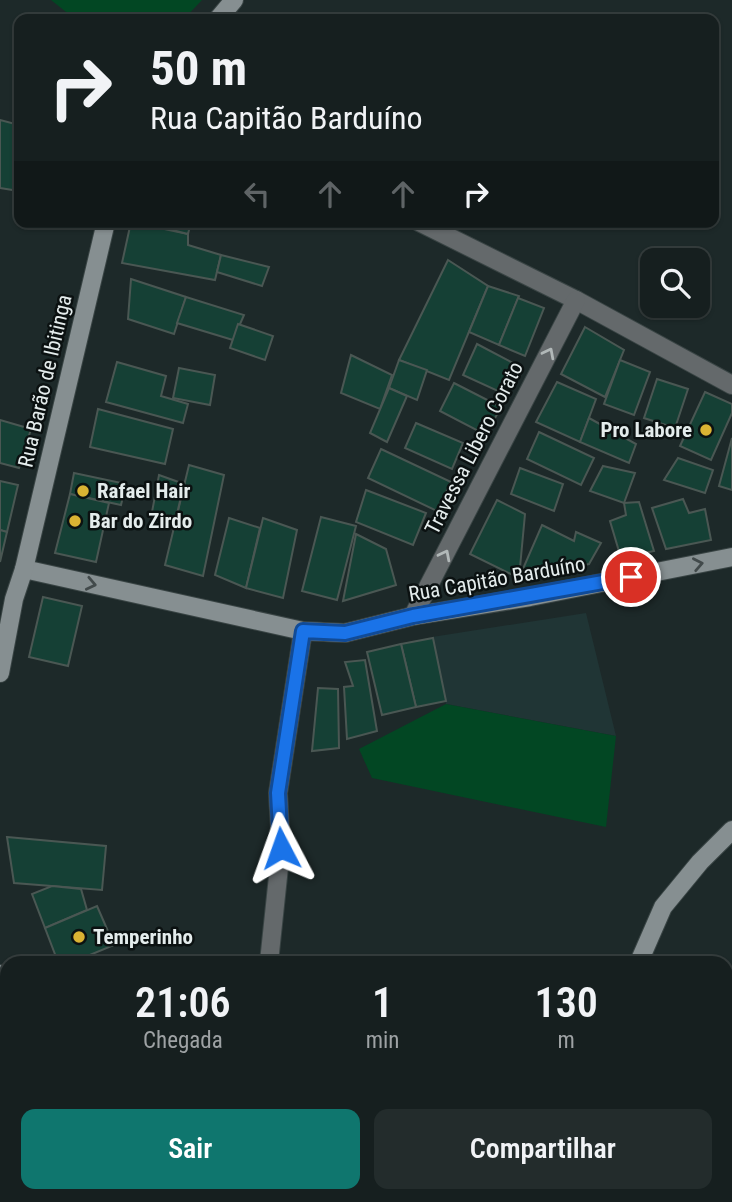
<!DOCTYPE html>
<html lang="pt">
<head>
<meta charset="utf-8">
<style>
  :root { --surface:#161f1f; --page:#232c2c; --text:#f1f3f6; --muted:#9ea2a4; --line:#353d3d; --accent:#0f766e }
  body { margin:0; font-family:"Roboto Condensed",sans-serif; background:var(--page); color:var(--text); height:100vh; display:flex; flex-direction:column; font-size:26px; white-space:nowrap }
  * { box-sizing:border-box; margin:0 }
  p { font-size:23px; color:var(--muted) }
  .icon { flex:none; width:38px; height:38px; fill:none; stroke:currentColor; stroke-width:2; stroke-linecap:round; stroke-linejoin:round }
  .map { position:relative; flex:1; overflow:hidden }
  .sheet { position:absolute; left:0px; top:956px; width:733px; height:247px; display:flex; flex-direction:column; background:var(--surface); border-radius:21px 21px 0 0; box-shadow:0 2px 5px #0004,0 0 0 2px var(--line) }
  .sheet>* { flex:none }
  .banner { position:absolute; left:14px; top:14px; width:705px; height:214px; border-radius:14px; box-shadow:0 2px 5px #0004,0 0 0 2px var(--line); background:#161f1f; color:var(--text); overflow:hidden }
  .fabs { position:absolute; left:640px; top:248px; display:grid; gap:14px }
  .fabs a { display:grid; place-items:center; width:70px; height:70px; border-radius:14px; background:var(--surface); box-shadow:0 2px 5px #0004,0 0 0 2px var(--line); font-size:35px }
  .pin { position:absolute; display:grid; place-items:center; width:60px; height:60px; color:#fff; margin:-30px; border:4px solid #fff; border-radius:50%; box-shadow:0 2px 7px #0007 }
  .me { position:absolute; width:77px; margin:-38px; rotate:356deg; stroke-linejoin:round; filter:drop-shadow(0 0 5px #0008) }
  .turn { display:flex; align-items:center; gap:24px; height:147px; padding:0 21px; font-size:32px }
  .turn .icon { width:91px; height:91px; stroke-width:2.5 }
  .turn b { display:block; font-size:49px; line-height:60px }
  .lanes { display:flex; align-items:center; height:66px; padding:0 21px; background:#0003; justify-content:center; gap:35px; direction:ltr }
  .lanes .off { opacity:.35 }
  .eta { display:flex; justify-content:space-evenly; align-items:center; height:119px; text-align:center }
  .eta b { font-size:42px; font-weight:600; line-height:49px }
  .button { display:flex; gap:14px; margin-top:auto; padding:14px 21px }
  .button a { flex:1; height:80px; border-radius:14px; background:var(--accent); color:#fff; font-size:28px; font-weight:600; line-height:80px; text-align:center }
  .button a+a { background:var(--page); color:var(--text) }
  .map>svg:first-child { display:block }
  .built { fill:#203535 }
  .green { fill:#024723 }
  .building { fill:#154035; stroke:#4a5753; stroke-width:2 }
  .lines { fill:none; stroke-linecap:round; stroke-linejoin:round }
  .street-casing { stroke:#394444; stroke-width:20 }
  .secondary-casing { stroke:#394444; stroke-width:20 }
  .street { stroke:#64696b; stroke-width:18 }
  .secondary { stroke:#868f91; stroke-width:18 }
  .oneway { stroke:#b1b8b8 }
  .oneway2 { stroke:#424a4b }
  .route-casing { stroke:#114b97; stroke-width:18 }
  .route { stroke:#1a73e8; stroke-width:12 }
  .poi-dot { fill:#dab333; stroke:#0b1111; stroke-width:2.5 }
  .labels { text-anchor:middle; stroke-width:5; stroke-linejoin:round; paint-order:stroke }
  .street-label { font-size:21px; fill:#e4ecec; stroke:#0b1111 }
  .poi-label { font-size:21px; font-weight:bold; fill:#e4ecec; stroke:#0b1111; text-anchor:start }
</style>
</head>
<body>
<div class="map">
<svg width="732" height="1202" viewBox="0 0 732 1202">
  <rect width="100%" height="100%" fill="#1d2929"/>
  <g class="built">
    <path d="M586,613L616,736L446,704L432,637Z"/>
    <path d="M726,1073L732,1074V1202H647L649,1195H726Z"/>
  </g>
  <g class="green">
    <path d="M51,0H202L184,19H75Z"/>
    <path d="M446,704L616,736L606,827L372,778L359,749Z"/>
  </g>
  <g class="building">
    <path d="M0,120L19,125V191L0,188Z"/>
    <path d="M131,222L188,234V245L221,255L215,280L122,263Z"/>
    <path d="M141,222H191L188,234Z"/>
    <path d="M221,255L269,267L262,286L217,272Z"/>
    <path d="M448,260L488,286L449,380L399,360Z"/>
    <path d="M131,279L186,297L174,334L128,319Z"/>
    <path d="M488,286L519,296L499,345L469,332Z"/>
    <path d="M186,297L244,315L233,340L177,323Z"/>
    <path d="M518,298L544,308L525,356L499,345Z"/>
    <path d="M238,324L273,336L265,360L230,348Z"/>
    <path d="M585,327L624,350L605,397L561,374Z"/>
    <path d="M477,344L513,363L500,392L463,375Z"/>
    <path d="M351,355L392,375L380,409L341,393Z"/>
    <path d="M399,360L427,370L417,400L389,388Z"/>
    <path d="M620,360L650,372L634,415L604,404Z"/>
    <path d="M117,362L166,376L161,396L188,404L183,423L106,402Z"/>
    <path d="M179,368L215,375L210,405L173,398Z"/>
    <path d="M657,379L688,389L675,428L644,418Z"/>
    <path d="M557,382L596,399L580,442L536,422Z"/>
    <path d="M454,383L501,407L486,435L440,411Z"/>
    <path d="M389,388L407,396L387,442L370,433Z"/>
    <path d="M705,392L732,404V413L711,460L680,446Z"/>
    <path d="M98,409L173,429L165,464L90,447Z"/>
    <path d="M589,418L636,444L629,463L580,442Z"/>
    <path d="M0,420L31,429L19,468L0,463Z"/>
    <path d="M416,423L463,443L452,469L405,448Z"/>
    <path d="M539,432L594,458L581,485L527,459Z"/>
    <path d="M732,438V490L719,486Z"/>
    <path d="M381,449L451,482L437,511L368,478Z"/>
    <path d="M678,458L713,470L705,493L664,480Z"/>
    <path d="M189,465L224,475L203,576L165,565Z"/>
    <path d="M603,466L635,473L624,503L590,491Z"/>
    <path d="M520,468L563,484L554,511L511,494Z"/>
    <path d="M74,473L126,484L121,505L70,494Z"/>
    <path d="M159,475L184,484L176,518L152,512Z"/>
    <path d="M0,481L18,485L7,532L0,530Z"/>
    <path d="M366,490L426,513L413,545L356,522Z"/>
    <path d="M70,494L109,503L96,562L55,553Z"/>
    <path d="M683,499L689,513L705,509L711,540L666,549L652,508Z"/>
    <path d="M497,500L525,514L519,578L470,554Z"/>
    <path d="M639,502L654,551L621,558L610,521L626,515L624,503Z"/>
    <path d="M321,517L356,526L337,600L302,591Z"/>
    <path d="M229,518L260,528L246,588L215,575Z"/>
    <path d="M263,518L297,530L283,598L246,588Z"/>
    <path d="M542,525L574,541L576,532L601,543L589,564L519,578Z"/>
    <path d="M0,530L7,532L0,562Z"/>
    <path d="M356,534L386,549L396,585L343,601Z"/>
    <path d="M43,597L82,606L68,666L29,657Z"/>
    <path d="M433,638L446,701L416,707L401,644Z"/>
    <path d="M401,644L416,707L382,715L367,652Z"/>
    <path d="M365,660L377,731L347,739L344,687L353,686L345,662Z"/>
    <path d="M318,688L338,689L339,748L312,751Z"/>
    <path d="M7,837L106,846L102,890L14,883Z"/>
    <path d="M52,886L81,889L87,910L45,928L32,894Z"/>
    <path d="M97,906L114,945L73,962H58L45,928Z"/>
  </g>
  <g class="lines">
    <g class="street-casing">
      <g id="street">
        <path d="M419,222L576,300L732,385"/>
        <path d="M413,616L576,300"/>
        <path d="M269,962L281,848L278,793L303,631"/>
      </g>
    </g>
    <g class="secondary-casing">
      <g id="secondary">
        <path d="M218,19L234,0"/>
        <path d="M24,569L303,631L345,633L413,616L530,597L732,557"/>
        <path d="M0,673L14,599L24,569L106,222"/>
        <path d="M639,962L663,907L700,862L732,830"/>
        <path d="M0,974L7,987"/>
        <path d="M120,1195L124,1202"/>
        <path d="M566,1202L568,1195"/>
      </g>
    </g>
    <use href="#street" class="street"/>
    <use href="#secondary" class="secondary"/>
  </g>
  <defs><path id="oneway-chevron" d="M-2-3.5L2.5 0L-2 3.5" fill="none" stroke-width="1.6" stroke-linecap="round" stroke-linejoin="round" transform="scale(1.75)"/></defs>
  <g class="oneway">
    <use href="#oneway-chevron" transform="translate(549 353) rotate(-63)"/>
    <use href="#oneway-chevron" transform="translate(445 555) rotate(-63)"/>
  </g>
  <g class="oneway2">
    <use href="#oneway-chevron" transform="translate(698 564) rotate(-11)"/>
    <use href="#oneway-chevron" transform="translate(91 584) rotate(12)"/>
  </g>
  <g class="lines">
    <g class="route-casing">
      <path id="route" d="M281,848L278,793L303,631L345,633L413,616L631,577"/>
    </g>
    <use href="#route" class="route"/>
  </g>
  <g class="poi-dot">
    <circle cx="706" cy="430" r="7"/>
    <circle cx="83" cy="491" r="7"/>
    <circle cx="75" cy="521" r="7"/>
    <circle cx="79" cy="937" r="7"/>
  </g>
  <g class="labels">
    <g class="street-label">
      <text transform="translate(45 381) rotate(-77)" y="7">Rua Barão de Ibitinga</text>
      <text transform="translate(474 448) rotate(-63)" y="7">Travessa Libero Corato</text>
      <text transform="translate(497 579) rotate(-10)" y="7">Rua Capitão Barduíno</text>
    </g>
    <g class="poi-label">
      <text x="692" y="437" text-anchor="end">Pro Labore</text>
      <text x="97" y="498">Rafael Hair</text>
      <text x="89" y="528">Bar do Zirdo</text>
      <text x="93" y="944">Temperinho</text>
    </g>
  </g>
</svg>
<div class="fabs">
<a><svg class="icon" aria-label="search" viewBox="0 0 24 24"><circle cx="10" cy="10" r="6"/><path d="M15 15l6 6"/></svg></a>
</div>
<div class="pin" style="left:631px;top:577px;background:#d93025"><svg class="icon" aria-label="arrive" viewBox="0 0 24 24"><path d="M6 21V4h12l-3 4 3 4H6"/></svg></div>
<svg class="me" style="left:281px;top:848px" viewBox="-20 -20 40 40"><path d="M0-17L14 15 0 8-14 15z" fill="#1a73e8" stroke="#fff" stroke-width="4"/></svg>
<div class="banner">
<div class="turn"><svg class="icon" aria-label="right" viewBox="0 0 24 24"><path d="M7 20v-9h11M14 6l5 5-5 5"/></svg><div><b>50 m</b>Rua Capitão Barduíno</div></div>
<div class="lanes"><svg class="icon off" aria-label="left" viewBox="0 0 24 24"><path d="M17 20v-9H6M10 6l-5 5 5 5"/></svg><svg class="icon off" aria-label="ahead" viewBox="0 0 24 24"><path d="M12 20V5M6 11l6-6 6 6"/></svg><svg class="icon off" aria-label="ahead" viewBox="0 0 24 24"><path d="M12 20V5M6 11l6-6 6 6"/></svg><svg class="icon" aria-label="right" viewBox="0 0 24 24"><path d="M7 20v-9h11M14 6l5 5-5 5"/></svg></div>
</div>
<section class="sheet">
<div class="eta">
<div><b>21:06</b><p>Chegada</p></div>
<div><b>1</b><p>min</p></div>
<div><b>130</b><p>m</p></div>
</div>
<div class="button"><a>Sair</a><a>Compartilhar</a></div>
</section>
</div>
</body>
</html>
